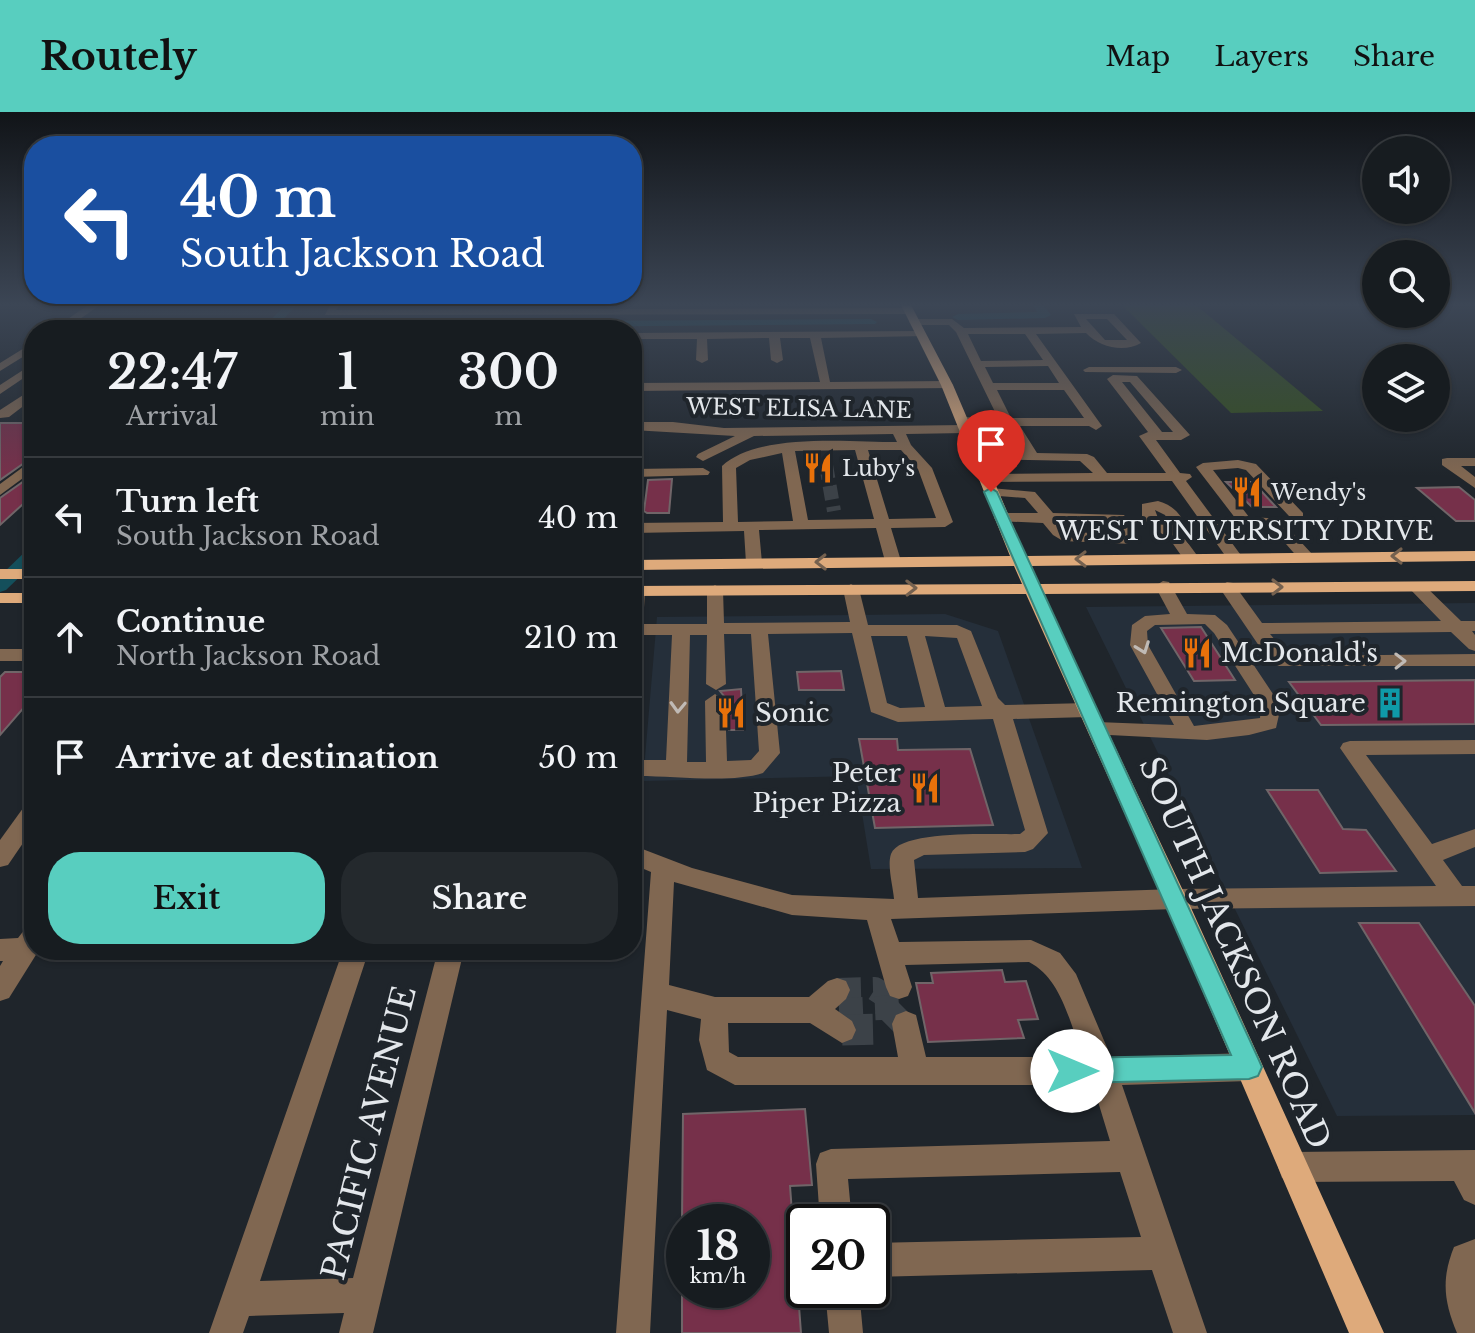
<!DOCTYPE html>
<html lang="en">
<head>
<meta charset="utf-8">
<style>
  :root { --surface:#171c20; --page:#24292d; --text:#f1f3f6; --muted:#9ea1a5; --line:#363a3e; --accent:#58cebf }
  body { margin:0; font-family:"Libre Baskerville",serif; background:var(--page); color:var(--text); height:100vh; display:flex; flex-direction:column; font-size:30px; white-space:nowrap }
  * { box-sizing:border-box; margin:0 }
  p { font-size:26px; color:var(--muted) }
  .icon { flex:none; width:44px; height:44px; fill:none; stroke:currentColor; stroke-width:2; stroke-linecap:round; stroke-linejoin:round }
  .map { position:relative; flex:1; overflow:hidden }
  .details { position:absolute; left:24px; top:208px; width:618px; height:640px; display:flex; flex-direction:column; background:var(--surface); border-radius:32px; box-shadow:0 2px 6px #0004,0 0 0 2px var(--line) }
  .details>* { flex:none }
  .top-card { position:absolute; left:24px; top:24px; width:618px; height:168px; border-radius:32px; box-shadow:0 2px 6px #0004,0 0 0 2px var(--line); background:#1a4fa0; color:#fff; overflow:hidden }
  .buttons { position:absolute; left:1362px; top:24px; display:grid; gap:16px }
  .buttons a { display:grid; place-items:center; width:88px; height:88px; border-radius:50%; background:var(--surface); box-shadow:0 2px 6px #0004,0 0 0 2px var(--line); font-size:40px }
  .speed { position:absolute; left:666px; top:1092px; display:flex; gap:16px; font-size:40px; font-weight:700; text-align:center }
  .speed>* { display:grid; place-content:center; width:104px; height:104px; border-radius:50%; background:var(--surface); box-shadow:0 2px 6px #0004,0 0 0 2px var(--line); line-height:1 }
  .speed small { font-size:20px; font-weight:400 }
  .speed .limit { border:4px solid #111; border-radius:12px; background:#fff; color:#111 }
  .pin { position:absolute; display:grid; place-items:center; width:68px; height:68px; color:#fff; margin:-82px -34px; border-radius:50% 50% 50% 0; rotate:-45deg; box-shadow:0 0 8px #0007 }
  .pin .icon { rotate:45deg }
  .me { position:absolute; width:88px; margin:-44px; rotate:90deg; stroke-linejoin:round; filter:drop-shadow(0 0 6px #0008) }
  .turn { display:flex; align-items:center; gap:28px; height:168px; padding:0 24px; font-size:36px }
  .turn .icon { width:104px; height:104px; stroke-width:2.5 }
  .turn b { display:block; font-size:56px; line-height:68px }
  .eta { display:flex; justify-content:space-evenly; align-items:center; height:136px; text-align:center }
  .eta b { font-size:48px; font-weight:600; line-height:56px }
  .primary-button { display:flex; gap:16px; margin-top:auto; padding:16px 24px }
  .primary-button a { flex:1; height:92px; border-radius:32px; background:var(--accent); color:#111; font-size:32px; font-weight:600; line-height:92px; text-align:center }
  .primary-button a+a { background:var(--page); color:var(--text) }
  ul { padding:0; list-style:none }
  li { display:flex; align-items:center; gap:24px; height:120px; padding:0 24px; border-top:2px solid var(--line) }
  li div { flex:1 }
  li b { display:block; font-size:30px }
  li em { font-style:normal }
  header { display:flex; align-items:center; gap:48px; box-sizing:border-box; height:112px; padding:0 40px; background:var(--accent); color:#111 }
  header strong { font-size:38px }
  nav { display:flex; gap:44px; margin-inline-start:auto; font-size:28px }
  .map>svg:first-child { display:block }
  .built { fill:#252f3a }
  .green { fill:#35501d }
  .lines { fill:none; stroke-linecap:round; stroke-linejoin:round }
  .canal { fill:#144f5b; fill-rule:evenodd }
  .building { fill:#76304a; stroke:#706568; stroke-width:2 }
  .minor-tunnel-far2 { stroke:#3c4248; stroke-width:14; stroke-dasharray:14 7; stroke-linecap:butt }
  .minor-tunnel-far1 { stroke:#3c4248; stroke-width:24; stroke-dasharray:24 12; stroke-linecap:butt }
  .minor-tunnel { stroke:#3c4248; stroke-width:31; stroke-dasharray:31 15; stroke-linecap:butt }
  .minor { fill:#806751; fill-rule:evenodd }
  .major { fill:#deaa7b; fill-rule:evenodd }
  .oneway { stroke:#75614f }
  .oneway2 { stroke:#c0bab5 }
  .route { fill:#58cebf; stroke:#39867c; stroke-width:2 }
  .labels { text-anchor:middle; stroke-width:8; stroke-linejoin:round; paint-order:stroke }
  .far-street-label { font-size:22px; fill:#e3e7eb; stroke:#1f252b }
  .far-poi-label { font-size:22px; fill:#e3e7eb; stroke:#1f252b; text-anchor:start }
  .street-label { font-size:26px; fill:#e3e7eb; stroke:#1f252b }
  .poi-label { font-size:26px; fill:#e3e7eb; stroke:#1f252b; text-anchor:start }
  .near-street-label { font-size:32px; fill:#e3e7eb; stroke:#1f252b }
</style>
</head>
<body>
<header>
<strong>Routely</strong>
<nav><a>Map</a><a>Layers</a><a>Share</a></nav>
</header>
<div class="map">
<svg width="1475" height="1221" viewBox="0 0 1475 1221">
  <rect width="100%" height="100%" fill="#1f252b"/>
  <g class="built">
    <path d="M1475,491V1003L1337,1004L1086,495Z"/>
    <path d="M945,502L998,519L1082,756L871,757L856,664L643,669L657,505Z"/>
  </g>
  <path class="green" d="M1122,193H1196L1323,299L1231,301Z"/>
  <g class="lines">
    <g class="canal">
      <path d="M286,193H297L273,218H260Z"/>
      <path d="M1033,193H1043L1051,203L1045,206L958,208L952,205L958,202L1037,200Z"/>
      <path d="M871,207L877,210L875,212L305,217L299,214L305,211Z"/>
      <path d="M34,436V451L6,478L0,480V464L28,437Z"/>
    </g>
  </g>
  <g class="building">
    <path d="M0,311H34V344L0,368Z"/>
    <path d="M34,362V382L0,413V386Z"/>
    <path d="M672,367L669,401H647L644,399L648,368Z"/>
    <path d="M1226,370H1253L1276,395H1252Z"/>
    <path d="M1459,375L1475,388V409H1456L1417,376Z"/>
    <path d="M1201,515L1235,568L1194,569L1161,516Z"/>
    <path d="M841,559L844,578H799L797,560Z"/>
    <path d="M5,560H34V584L0,623V565Z"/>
    <path d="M1475,568V612L1321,613L1289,570Z"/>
    <path d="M741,577L743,618H729L728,589L720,579Z"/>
    <path d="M859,627H897L898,638L970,637L993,713L875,716Z"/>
    <path d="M1267,678H1318L1343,717L1366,718L1396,759L1320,761Z"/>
    <path d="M1359,811H1419L1475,894V1001Z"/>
    <path d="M1002,858L1005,870L1026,869L1038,907L1018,908L1024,926L928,930L916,871H933L931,861Z"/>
    <path d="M805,997L812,1073L790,1074L801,1221H682V1178H752V1110H682L683,1002Z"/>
  </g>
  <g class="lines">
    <g class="minor-tunnel-far2">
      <path d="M826,353L834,399"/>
      <path d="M1064,413L1070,423"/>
      <path d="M1113,413L1118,423"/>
    </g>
    <g class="minor-tunnel-far1">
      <path d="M837,878L875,877L903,895"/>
      <path d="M839,898L903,895"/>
      <path d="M895,903L903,895"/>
    </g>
    <path class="minor-tunnel" d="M842,918L881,917L897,901"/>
    <g class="minor">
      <path d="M88,193H100L64,218H52Z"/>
      <path d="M330,193H340L336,198L909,196L914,199L909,202L325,203Z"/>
      <path d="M1074,202H1114L1141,231C1124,241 1099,235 1086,221L1036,222L1102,314L1096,318L1089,314H1020L1037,341L1087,342L1094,345L1107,361H1166L1139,324L1148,320L1107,267L1113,263L1137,264L1190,323L1181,328H1156L1180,361L1190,362L1192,365L1186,369L1243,446L1241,449H1229L1172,369L985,370L978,366L985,362L1093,361L1080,349L971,347L969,344L976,340H1023L1007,314L958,312V306L962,305L998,306L956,220L949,213H914L909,210L914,207H952L964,216L1081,215ZM1086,207H1107L1127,228H1105ZM968,222H1025L1043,248L981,249ZM1048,254L1059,271H993L985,255ZM1122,270H1130L1173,320H1162ZM997,278H1064L1084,306H1011Z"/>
      <path d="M197,213L201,214V218H134L139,215Z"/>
      <path d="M920,219L925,222L924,224L821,226L830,270L947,269L953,273L951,276L632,279V271L820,270L810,226H780L783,248L777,251L771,248L769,226L707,227L708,248L702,251L696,248L697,227H632V221Z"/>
      <path d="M34,230V238L0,259V251Z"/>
      <path d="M34,251V259L0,282V273Z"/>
      <path d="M1089,255H1176L1182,258L1176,261L1085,260L1083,258Z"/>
      <path d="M34,276V286L9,305L0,306V298Z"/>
      <path d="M632,310H673L724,316L965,313L971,317L965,321L906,322L911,333L932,356L953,410L945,415L891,416L901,449L899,452L893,454L885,449L876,416L759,418L762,451L754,456L746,451L744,419L632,421V411L723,410L722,354C758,320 850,330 897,330L893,322L754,324L703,349L696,345L698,342L735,324L632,318ZM855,338L874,407L808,408L795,339ZM868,338H901L918,357L936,406L889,407ZM782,341L793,409L738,410L736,356L750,348Z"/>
      <path d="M1447,346H1475V354H1461L1475,365V376L1442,353V347Z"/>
      <path d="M34,347V358L0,383V372Z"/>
      <path d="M1238,348L1256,352L1303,401V407L1288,416L1312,442V448H1300L1272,416L1255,417L1239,411L1196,355L1203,351ZM1238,356L1246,358L1289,404L1286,407L1249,405L1213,358Z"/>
      <path d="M703,356L710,360L708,363L632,365V357Z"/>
      <path d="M991,376L1035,380L1053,401L1124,403L1140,427L1132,432L1063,429L1053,423L1043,411L997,409L994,406L1002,401H1038L1025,386L986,383V377ZM1059,411H1114L1121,422L1067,420Z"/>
      <path d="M1158,389C1173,393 1179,401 1187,414L1182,423L1199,446L1197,449H1185L1171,429L1142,406V392ZM1155,398L1165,403L1171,415L1158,406Z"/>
      <path d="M1163,469L1169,470L1187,502L1215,503L1227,513L1281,594L1276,616L1249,623L1207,628L1090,622L1087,617L1090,612L1097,610L1174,613L1130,533L1132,513L1145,504L1170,502L1155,474ZM1205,512L1214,521L1261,594L1260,606L1194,614L1148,533L1147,519L1155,513Z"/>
      <path d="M1227,470L1233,471L1262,511L1441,509L1408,475L1416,470L1422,471L1461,509H1475V519H1472L1475,523V539L1469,537L1451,520L1270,522L1289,544L1475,542V554H1279L1270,550L1219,475Z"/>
      <path d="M851,472L859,477L868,513H957L971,519L998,586L1005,593L1088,591L1098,598L1088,605L1013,607L1048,721L1033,737L1025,740L924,743L914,748L918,786L1175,777L1436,774L1340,636L1343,631L1350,629L1475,628V642L1366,643L1432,732L1475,717V735L1443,748L1462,774H1475V794L1175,797L891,807L899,830L1031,828L1060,841L1076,862L1111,945L1249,941L1259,945L1263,955L1259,965L1249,969L1122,973L1207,1221H1173L1152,1158L872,1165V1131L1141,1125L1120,1060L848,1067L852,1110H820L816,1052L820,1041L831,1037L1110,1029L1093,973H735L707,958L699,928L701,907L667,898L650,1221H616L651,760L632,752V733L692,756L792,783L894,787C893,774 887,754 891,742C900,717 996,723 1020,722L1025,718L993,607L898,610L871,600L852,521L768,522L780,641L763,661C730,672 669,663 632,664V648H666L672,523H643L641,546L632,552V475H643L645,479L643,512H707V478L715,473L723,478L724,511L850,510L843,477ZM724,522H751L759,639L751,648L727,649L725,589L715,582L705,589L706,650H687L690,523H707L706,572L716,578L726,572ZM871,524H907L925,595L900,596L887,591ZM925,524L957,526L982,594L945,595ZM674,770L792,803L867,808L886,875L890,884L899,887L908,884L912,875L905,853L1029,850C1062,867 1070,912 1083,945H926L916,903L906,899L896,903L892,912L898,945H738L729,940L728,911H810L842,931L852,927L856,918L852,909L835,897L846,887L850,878L846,869L837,866L828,869L809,885H715L669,873Z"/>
      <rect x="0" y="537" width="34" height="12"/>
      <path d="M34,690V715L8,753L0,755V728L26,692Z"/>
      <path d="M34,814V838H39L9,886L0,889V854L3,849H0V827L18,826L25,817Z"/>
      <path d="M343,838H369L260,1169L353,1166L438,838H464L373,1221H339L344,1201L249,1204L243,1221H209Z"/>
      <path d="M1475,1038V1093L1464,1088L1454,1069L1293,1070L1282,1066L1278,1055L1282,1044L1293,1040Z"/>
      <path d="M1475,1127V1221H1457C1444,1190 1441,1167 1454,1135Z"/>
      <path d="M825,1178H859L863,1221H829Z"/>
    </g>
    <g class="major">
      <path d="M901,193H911L953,273L1026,444L1475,439V449L1030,454L1039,472L1475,469V479L1043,482L1187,787L1384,1221H1349L1163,787L1026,482L632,484V474L1022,472L1014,454L632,458V448L1010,444L941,273Z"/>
      <rect x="0" y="457" width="34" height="10"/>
      <rect x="0" y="481" width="34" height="10"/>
    </g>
  </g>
  <defs><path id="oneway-chevron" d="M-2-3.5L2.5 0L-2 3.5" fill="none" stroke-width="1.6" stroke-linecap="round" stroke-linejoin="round" transform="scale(2)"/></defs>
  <g class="oneway">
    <use href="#oneway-chevron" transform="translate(1397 444) rotate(180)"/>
    <use href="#oneway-chevron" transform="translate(1081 447) rotate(180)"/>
    <use href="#oneway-chevron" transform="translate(821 450) rotate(179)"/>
    <use href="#oneway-chevron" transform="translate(1277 475)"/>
    <use href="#oneway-chevron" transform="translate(911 476) rotate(-1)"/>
  </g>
  <g class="oneway2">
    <use href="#oneway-chevron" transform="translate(1143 536) rotate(70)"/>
    <use href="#oneway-chevron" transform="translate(1400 549) rotate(-1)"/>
    <use href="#oneway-chevron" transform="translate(678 595) rotate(92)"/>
  </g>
  <linearGradient id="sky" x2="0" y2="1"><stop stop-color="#111418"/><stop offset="0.53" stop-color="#3c4655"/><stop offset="1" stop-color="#3c4655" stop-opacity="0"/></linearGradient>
  <rect width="1475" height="364" fill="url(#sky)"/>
  <path class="route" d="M991,376L997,380L1258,946L1262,955L1258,964L1249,967L1072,971L1063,968L1059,959L1063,950L1072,946L1231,943L984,380Z"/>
  <defs>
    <g id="restaurant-bare" transform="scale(2.4)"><path d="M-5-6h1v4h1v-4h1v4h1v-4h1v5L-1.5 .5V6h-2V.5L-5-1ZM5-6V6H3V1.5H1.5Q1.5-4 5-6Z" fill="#e8710a" stroke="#1f252b" stroke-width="2.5" paint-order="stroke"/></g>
    <g id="building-bare" transform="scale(2.4)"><path d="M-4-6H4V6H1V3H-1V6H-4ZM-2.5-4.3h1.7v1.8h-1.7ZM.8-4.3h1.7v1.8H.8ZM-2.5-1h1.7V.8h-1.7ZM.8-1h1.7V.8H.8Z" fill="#0f9aa8" stroke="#1f252b" stroke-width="2.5" paint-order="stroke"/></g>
  </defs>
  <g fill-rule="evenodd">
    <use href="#restaurant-bare" x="818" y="356"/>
    <use href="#restaurant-bare" x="1247" y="380"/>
    <use href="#restaurant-bare" x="1197" y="541"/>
    <use href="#building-bare" x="1390" y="591"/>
    <use href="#restaurant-bare" x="731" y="601"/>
    <use href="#restaurant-bare" x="925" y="676"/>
  </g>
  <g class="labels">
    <g class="far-street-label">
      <text transform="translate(799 296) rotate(1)" y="8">WEST ELISA LANE</text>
    </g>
    <g class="far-poi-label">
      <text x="842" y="364">Luby's</text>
      <text x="1271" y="388">Wendy's</text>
    </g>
    <g class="street-label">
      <text x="1245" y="428">WEST UNIVERSITY DRIVE</text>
    </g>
    <g class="poi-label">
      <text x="1221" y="550">McDonald's</text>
      <text x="1366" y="600" text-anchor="end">Remington Square</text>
      <text x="755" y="610">Sonic</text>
      <text x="901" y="670" text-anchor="end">Peter<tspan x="901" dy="30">Piper Pizza</tspan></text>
    </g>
    <g class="near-street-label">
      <text transform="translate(1235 841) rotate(66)" y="11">SOUTH JACKSON ROAD</text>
      <text transform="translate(369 1021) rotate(-76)" y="11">PACIFIC AVENUE</text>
    </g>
  </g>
</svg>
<div class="buttons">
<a><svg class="icon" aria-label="sound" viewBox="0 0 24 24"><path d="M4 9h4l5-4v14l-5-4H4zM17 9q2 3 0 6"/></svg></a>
<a><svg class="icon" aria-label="search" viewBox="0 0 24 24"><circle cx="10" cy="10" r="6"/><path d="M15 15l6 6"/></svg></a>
<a><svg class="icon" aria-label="layers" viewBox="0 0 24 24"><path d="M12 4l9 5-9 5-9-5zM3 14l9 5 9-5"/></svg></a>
</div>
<div class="speed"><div>18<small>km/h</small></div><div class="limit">20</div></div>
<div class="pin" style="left:991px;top:380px;background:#d93025"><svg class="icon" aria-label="arrive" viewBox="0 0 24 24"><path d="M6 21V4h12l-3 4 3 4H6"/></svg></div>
<svg class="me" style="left:1072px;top:959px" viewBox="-20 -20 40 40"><circle r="19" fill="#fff"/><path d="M0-13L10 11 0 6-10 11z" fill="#58cebf"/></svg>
<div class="top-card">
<div class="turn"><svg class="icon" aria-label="left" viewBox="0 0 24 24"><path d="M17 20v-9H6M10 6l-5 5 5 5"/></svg><div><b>40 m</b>South Jackson Road</div></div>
</div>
<section class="details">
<div class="eta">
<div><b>22:47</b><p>Arrival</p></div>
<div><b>1</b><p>min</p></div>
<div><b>300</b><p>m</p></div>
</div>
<ul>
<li><svg class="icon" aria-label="left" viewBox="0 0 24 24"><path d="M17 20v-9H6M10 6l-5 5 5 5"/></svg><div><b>Turn left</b><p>South Jackson Road</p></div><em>40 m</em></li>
<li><svg class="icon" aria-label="ahead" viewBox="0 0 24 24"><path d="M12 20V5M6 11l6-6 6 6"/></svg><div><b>Continue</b><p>North Jackson Road</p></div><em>210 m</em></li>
<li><svg class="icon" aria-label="arrive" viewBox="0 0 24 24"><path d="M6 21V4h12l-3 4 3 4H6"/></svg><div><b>Arrive at destination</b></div><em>50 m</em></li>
</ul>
<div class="primary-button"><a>Exit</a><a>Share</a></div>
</section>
</div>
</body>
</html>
